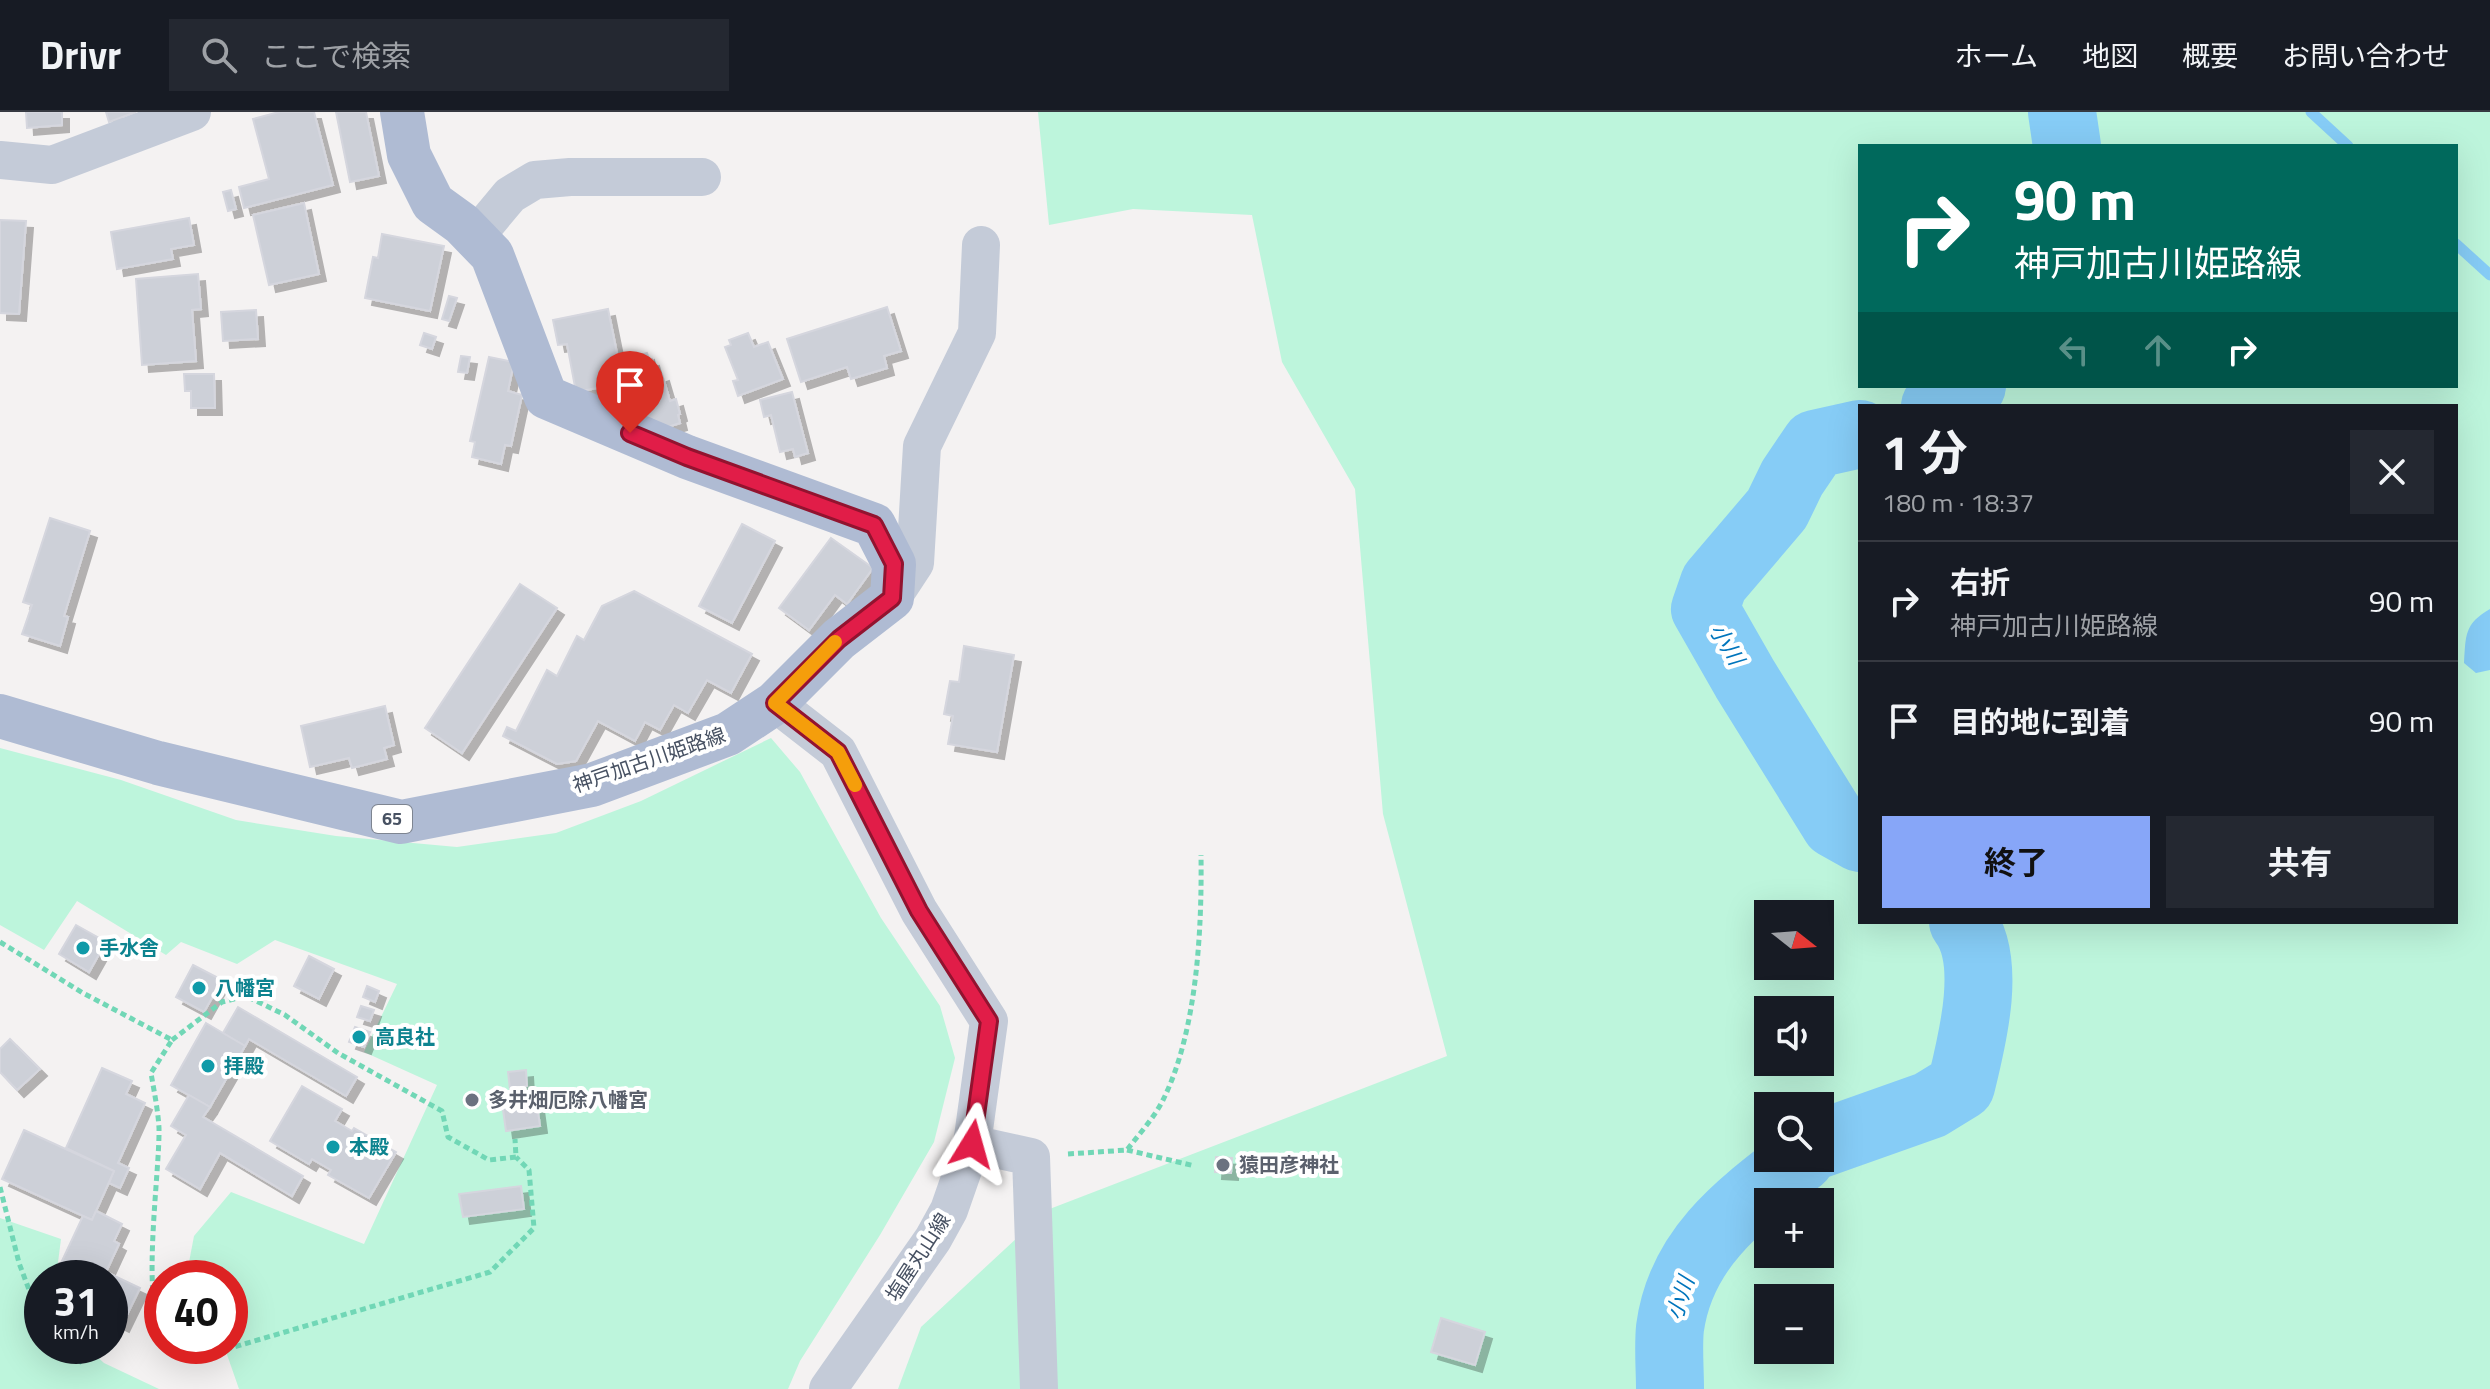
<!DOCTYPE html>
<html lang="ja">
<head>
<meta charset="utf-8">
<style>
  :root { --surface:#171b24; --page:#242831; --text:#f1f3f6; --muted:#9ea1a6; --line:#363941; --accent:#87a6f8 }
  body { margin:0; font-family:"Titillium Web","Noto Sans JP",sans-serif; background:var(--page); color:var(--text); height:100vh; display:flex; flex-direction:column; font-size:30px; white-space:nowrap }
  * { box-sizing:border-box; margin:0 }
  p { font-size:26px; color:var(--muted) }
  .icon { flex:none; width:44px; height:44px; fill:none; stroke:currentColor; stroke-width:2; stroke-linecap:round; stroke-linejoin:round }
  .map { position:relative; flex:1; overflow:hidden }
  .side { position:absolute; left:1858px; top:292px; width:600px; height:520px; display:flex; flex-direction:column; background:var(--surface); border-radius:0px; box-shadow:0 8px 32px #0002 }
  .side>* { flex:none }
  .hud { position:absolute; left:1858px; top:32px; width:600px; height:244px; border-radius:0px; box-shadow:0 8px 32px #0002; background:#00695c; color:#fff; overflow:hidden }
  .needle { width:52px; rotate:107deg }
  .tools { position:absolute; left:1754px; top:788px; display:grid; gap:16px }
  .tools a { display:grid; place-items:center; width:80px; height:80px; border-radius:0px; background:var(--surface); box-shadow:0 8px 32px #0002; font-size:40px }
  .speed { position:absolute; left:24px; top:1148px; display:flex; gap:16px; font-size:40px; font-weight:700; text-align:center }
  .speed>* { display:grid; place-content:center; width:104px; height:104px; border-radius:50%; background:var(--surface); box-shadow:0 8px 32px #0002; line-height:1 }
  .speed small { font-size:20px; font-weight:400 }
  .speed .limit { border:12px solid #d22; background:#fff; color:#111 }
  .pin { position:absolute; display:grid; place-items:center; width:68px; height:68px; color:#fff; margin:-82px -34px; border-radius:50% 50% 50% 0; rotate:-45deg; box-shadow:0 0 8px #0007 }
  .pin .icon { rotate:45deg }
  .me { position:absolute; width:88px; margin:-44px; rotate:8deg; stroke-linejoin:round; filter:drop-shadow(0 0 6px #0008) }
  .turn { display:flex; align-items:center; gap:28px; height:168px; padding:0 24px; font-size:36px }
  .turn .icon { width:104px; height:104px; stroke-width:2.5 }
  .turn b { display:block; font-size:56px; line-height:68px }
  .lanes { display:flex; align-items:center; height:76px; padding:0 24px; background:#0003; justify-content:center; gap:40px; direction:ltr }
  .lanes .off { opacity:.35 }
  .round { display:grid; place-items:center; flex:none; width:84px; height:84px; border-radius:0px; background:var(--page) }
  .headline { display:flex; align-items:center; justify-content:space-between; height:136px; padding:0 24px }
  h1 { font-size:48px; font-weight:700; line-height:60px }
  .cta { display:flex; gap:16px; margin-top:auto; padding:16px 24px }
  .cta a { flex:1; height:92px; border-radius:0px; background:var(--accent); color:#111; font-size:32px; font-weight:700; line-height:92px; text-align:center }
  .cta a+a { background:var(--page); color:var(--text) }
  ul { padding:0; list-style:none }
  li { display:flex; align-items:center; gap:24px; height:120px; padding:0 24px; border-top:2px solid var(--line) }
  li div { flex:1 }
  li b { display:block; font-size:30px }
  li em { font-style:normal }
  header { display:flex; align-items:center; gap:48px; box-sizing:border-box; height:112px; padding:0 40px; background:var(--surface); border-bottom:2px solid var(--line) }
  header strong { font-size:38px }
  nav { display:flex; gap:44px; margin-inline-start:auto; font-size:28px }
  .search { width:560px; height:72px; background:var(--page); display:flex; align-items:center; gap:20px; box-sizing:border-box; padding:0 28px; border-radius:0px; color:var(--muted); font-size:30px }
  .map>svg:first-child { display:block }
  .green { fill:#bdf5dc; fill-rule:evenodd }
  .water { fill:#86ccf6 }
  .lines { fill:none; stroke-linecap:round; stroke-linejoin:round }
  .stream { stroke:#86ccf6; stroke-width:11 }
  .river { stroke:#86ccf6; stroke-width:68 }
  .building { fill:#cdd0d8; stroke:#d5d6de; stroke-width:2; filter:url(#shadow) }
  .path { stroke:#71d7b6; stroke-width:5; stroke-dasharray:6 4; stroke-linecap:butt }
  .minor { stroke:#c4cbd8; stroke-width:38 }
  .major { stroke:#afbbd3; stroke-width:44 }
  .route-casing { stroke:#92132f; stroke-width:20 }
  .route { stroke:#e11d48; stroke-width:14 }
  .slow { stroke:#f59e0b; stroke-width:14 }
  .culture-dot { fill:#0f9aa8; stroke:#fff; stroke-width:3 }
  .worship-dot { fill:#6b7280; stroke:#fff; stroke-width:3 }
  .labels { text-anchor:middle; stroke-width:8; stroke-linejoin:round; paint-order:stroke }
  .shield { fill:#fff; stroke:#7e8591; stroke-width:2 }
  .shield-label { font-size:18px; font-weight:bold; fill:#475162 }
  .street-label { font-size:20px; fill:#475162; stroke:#fff }
  .culture-label { font-size:20px; font-weight:bold; fill:#0d838f; stroke:#fff; text-anchor:start }
  .worship-label { font-size:20px; font-weight:bold; fill:#5b616d; stroke:#fff; text-anchor:start }
  .water-label { font-size:22px; font-style:italic; fill:#0075bc; stroke:#fff }
</style>
</head>
<body>
<header>
<strong>Drivr</strong>
<div class="search"><svg class="icon" aria-label="search" viewBox="0 0 24 24"><circle cx="10" cy="10" r="6"/><path d="M15 15l6 6"/></svg>ここで検索</div>
<nav><a>ホーム</a><a>地図</a><a>概要</a><a>お問い合わせ</a></nav>
</header>
<div class="map">
<svg width="2490" height="1277" viewBox="0 0 2490 1277">
  <defs>
    <filter id="shadow"><feDropShadow dx="7" dy="7" stdDeviation="0" flood-color="#0004"/></filter>
  </defs>
  <rect width="100%" height="100%" fill="#f4f2f2"/>
  <g class="green">
    <path d="M1038,0H2490V1277H898L921,1215L1047,1098L1447,944L1383,702L1355,377L1282,250L1252,103L1133,97L1049,113ZM1860,34H2456V274H1860ZM1860,294H2456V810H1860ZM1768,802H1820V854H1768ZM1768,898H1820V950H1768ZM1768,994H1820V1046H1768ZM1768,1090H1820V1142H1768ZM1768,1186H1820V1238H1768Z"/>
    <path d="M771,626L800,660L881,806L940,894L955,946L934,1030L880,1123L800,1249L788,1277H239L224,1234H230V1166H186L194,1124L231,1080L364,1132L437,973L364,940L397,872L275,828L237,852L181,830L166,843L77,789L44,838L0,813V636L121,668L236,708L336,724L457,735L556,721L641,689Z"/>
    <path d="M0,1106L61,1127L56,1166H42V1234H85L104,1251L159,1277H0Z"/>
  </g>
  <path class="water" d="M2490,497V558L2476,561L2464,551C2466,523 2464,512 2490,497Z"/>
  <g class="lines">
    <g class="stream">
      <path d="M2311,0L2348,34"/>
      <path d="M2456,132L2490,163"/>
    </g>
    <g class="river">
      <path d="M2062,0L2067,34"/>
      <path d="M1935,294L1972,274"/>
      <path d="M1860,322L1815,332L1792,366L1777,397L1714,471L1705,497L1745,567L1835,712L1860,726"/>
      <path d="M1820,1032L1930,993L1961,974C1972,929 1993,849 1963,810"/>
      <path d="M1670,1277C1670,1257 1668,1235 1670,1216C1681,1135 1741,1092 1801,1046"/>
    </g>
  </g>
  <g class="building">
    <path d="M26,0H62V13L27,16Z"/>
    <path d="M106,0H136L109,10Z"/>
    <path d="M279,0H314L333,73L244,96L239,75L269,67L253,7Z"/>
    <path d="M336,0H366L379,64L350,70Z"/>
    <path d="M231,78L236,97L228,99L223,80Z"/>
    <path d="M304,91L319,162L269,173L253,103Z"/>
    <path d="M189,106L194,133L171,137L173,147L117,157L111,120Z"/>
    <path d="M0,108L26,109L19,202L0,201Z"/>
    <path d="M382,122L444,134L430,199L365,186L373,145L378,146Z"/>
    <path d="M198,162L201,197L192,198L196,249L142,253L136,167Z"/>
    <path d="M449,184L457,186L449,209L442,207Z"/>
    <path d="M887,195L901,239L884,244L887,256L851,267L847,255L801,270L787,227Z"/>
    <path d="M608,197L623,271L576,280L567,232L558,233L553,208Z"/>
    <path d="M256,198L258,227L223,229L221,200Z"/>
    <path d="M424,221L436,225L432,237L420,233Z"/>
    <path d="M748,221L754,235L768,230L783,267L738,284L733,269L738,268L725,235L731,233L729,228Z"/>
    <path d="M647,241L649,248L652,247L657,264L662,262L670,289L676,287L680,302L678,303L680,311L652,320L630,246Z"/>
    <path d="M461,244L470,245L467,261L458,260Z"/>
    <path d="M489,245L514,250L508,279L522,283L511,334L505,333L501,352L472,345L475,330L470,329Z"/>
    <path d="M184,262H214L215,296H191V279H185Z"/>
    <path d="M792,280L808,341L795,345L793,337L780,340L771,303L764,305L760,288Z"/>
    <path d="M50,406L90,419L64,504L68,505L60,534L22,522L32,493L23,490Z"/>
    <path d="M742,412L775,429L732,511L699,494Z"/>
    <path d="M831,426L873,456L847,492L835,483L809,518L779,496Z"/>
    <path d="M520,472L557,496L462,641L425,616Z"/>
    <path d="M634,479L752,542L731,581L707,568L688,601L674,593L660,618L645,610L635,629L598,609L576,649L557,652L503,624L507,615L516,619L547,558L557,564L577,524L584,528L602,494Z"/>
    <path d="M964,534L1014,543L997,640L948,632L953,604L944,602L950,569L959,570Z"/>
    <path d="M385,594L394,633L384,636L387,647L352,656L349,646L310,655L301,614Z"/>
    <path d="M76,813L106,830L89,860L59,842Z"/>
    <path d="M309,844L334,857L319,887L294,874Z"/>
    <path d="M193,853L222,868L204,900L176,885Z"/>
    <path d="M367,874L379,879L375,890L363,885Z"/>
    <path d="M361,894L374,898L370,909L357,905Z"/>
    <path d="M238,895L357,965L346,984L249,927L245,934L223,921Z"/>
    <path d="M206,911L245,934L210,995L171,973Z"/>
    <path d="M355,915L370,920L364,935L349,930Z"/>
    <path d="M10,927L40,957L17,978L0,960V937Z"/>
    <path d="M102,956L132,969L126,982L145,991L118,1051L129,1056L120,1076L109,1071L114,1059L66,1036Z"/>
    <path d="M526,958L527,974L510,977L508,960Z"/>
    <path d="M302,974L342,997L335,1009L352,1019L354,1016L396,1040L369,1086L328,1063L331,1058L312,1047L309,1052L270,1029Z"/>
    <path d="M535,978L540,1014L506,1019L501,983Z"/>
    <path d="M189,983L210,995L203,1005L303,1064L292,1084L220,1041L200,1077L166,1057L186,1023L171,1014Z"/>
    <path d="M24,1018L114,1059L92,1108L2,1067Z"/>
    <path d="M1216,1045L1232,1046L1231,1061L1215,1060Z"/>
    <path d="M521,1074L524,1097L463,1105L459,1082Z"/>
    <path d="M96,1099L122,1112L114,1129L119,1132L106,1160L140,1176L122,1213L110,1207V1166H54L83,1104L92,1108Z"/>
    <path d="M1441,1206L1485,1220L1475,1253L1431,1240Z"/>
  </g>
  <g class="lines">
    <g class="path">
      <path d="M0,830L83,881L172,928L151,961C154,979 158,998 159,1016C160,1058 141,1189 162,1217"/>
      <path d="M172,928L222,890L246,884L285,903L338,941L442,999L448,1025L489,1048L516,1045L515,1027"/>
      <path d="M1127,1038L1195,1054"/>
      <path d="M1068,1042L1127,1038C1139,1022 1154,1006 1163,988C1197,920 1202,818 1201,743"/>
      <path d="M0,1075L19,1151L42,1212"/>
      <path d="M64,1234L82,1251"/>
      <path d="M175,1234L186,1249L490,1160L534,1116L529,1058L516,1045"/>
    </g>
    <g class="minor">
      <path d="M0,48L52,53L192,0"/>
      <path d="M475,125L510,83L535,68L570,65H702"/>
      <path d="M892,486L915,451L922,334L977,221L981,133"/>
      <path d="M775,591L838,640L919,799L989,909L972,1032L949,1098L933,1127L828,1277"/>
      <path d="M972,1032L1031,1045L1039,1277"/>
    </g>
    <path class="major" d="M0,604L158,651L401,710L592,673L728,622L775,591L839,527L892,486L894,452L874,413L687,345L546,285L492,143L462,112L433,91L409,43L402,0"/>
  </g>
  <g class="lines">
    <g class="route-casing">
      <path id="route" d="M630,321L687,345L874,413L894,452L892,486L839,527L775,591L838,640L919,799L989,909L972,1032"/>
    </g>
    <use href="#route" class="route"/>
    <path class="slow" d="M835,530L775,591L838,640L855,673"/>
  </g>
  <g class="culture-dot">
    <circle cx="83" cy="836" r="8"/>
    <circle cx="199" cy="876" r="8"/>
    <circle cx="359" cy="925" r="8"/>
    <circle cx="208" cy="954" r="8"/>
    <circle cx="333" cy="1035" r="8"/>
  </g>
  <g class="worship-dot">
    <circle cx="472" cy="988" r="8"/>
    <circle cx="1223" cy="1053" r="8"/>
  </g>
  <g class="labels">
    <rect class="shield" x="372" y="693" width="40" height="28" rx="6"/>
    <g class="shield-label">
      <text x="392" y="713">65</text>
    </g>
    <g class="street-label">
      <text transform="translate(649 648) rotate(-19)" y="7">神戸加古川姫路線</text>
      <text transform="translate(918 1145) rotate(-57)" y="7">塩屋丸山線</text>
    </g>
    <g class="culture-label">
      <text x="99" y="843">手水舎</text>
      <text x="215" y="883">八幡宮</text>
      <text x="375" y="932">高良社</text>
      <text x="224" y="961">拝殿</text>
      <text x="349" y="1042">本殿</text>
    </g>
    <g class="worship-label">
      <text x="488" y="995">多井畑厄除八幡宮</text>
      <text x="1239" y="1060">猿田彦神社</text>
    </g>
    <g class="water-label">
      <text transform="translate(1727 532) rotate(59)" y="8">小川</text>
      <text transform="translate(1680 1186) rotate(-72)" y="8">小川</text>
    </g>
  </g>
</svg>
<div class="tools">
<a><svg class="needle" viewBox="-14 -14 28 28"><path d="M0-13l5 13h-10z" fill="#e53935"/><path d="M0 13l5-13h-10z" fill="#9ea1a6"/></svg></a>
<a><svg class="icon" aria-label="sound" viewBox="0 0 24 24"><path d="M4 9h4l5-4v14l-5-4H4zM17 9q2 3 0 6"/></svg></a>
<a><svg class="icon" aria-label="search" viewBox="0 0 24 24"><circle cx="10" cy="10" r="6"/><path d="M15 15l6 6"/></svg></a>
<a>+</a>
<a>−</a>
</div>
<div class="speed"><div>31<small>km/h</small></div><div class="limit">40</div></div>
<div class="pin" style="left:630px;top:321px;background:#d93025"><svg class="icon" aria-label="arrive" viewBox="0 0 24 24"><path d="M6 21V4h12l-3 4 3 4H6"/></svg></div>
<svg class="me" style="left:972px;top:1032px" viewBox="-20 -20 40 40"><path d="M0-17L14 15 0 8-14 15z" fill="#e11d48" stroke="#fff" stroke-width="4"/></svg>
<div class="hud">
<div class="turn"><svg class="icon" aria-label="right" viewBox="0 0 24 24"><path d="M7 20v-9h11M14 6l5 5-5 5"/></svg><div><b>90 m</b>神戸加古川姫路線</div></div>
<div class="lanes"><svg class="icon off" aria-label="left" viewBox="0 0 24 24"><path d="M17 20v-9H6M10 6l-5 5 5 5"/></svg><svg class="icon off" aria-label="ahead" viewBox="0 0 24 24"><path d="M12 20V5M6 11l6-6 6 6"/></svg><svg class="icon" aria-label="right" viewBox="0 0 24 24"><path d="M7 20v-9h11M14 6l5 5-5 5"/></svg></div>
</div>
<section class="side">
<div class="headline"><div><h1>1 分</h1><p>180 m · 18:37</p></div><a class="round"><svg class="icon" aria-label="close" viewBox="0 0 24 24"><path d="M6 6l12 12M18 6L6 18"/></svg></a></div>
<ul>
<li><svg class="icon" aria-label="right" viewBox="0 0 24 24"><path d="M7 20v-9h11M14 6l5 5-5 5"/></svg><div><b>右折</b><p>神戸加古川姫路線</p></div><em>90 m</em></li>
<li><svg class="icon" aria-label="arrive" viewBox="0 0 24 24"><path d="M6 21V4h12l-3 4 3 4H6"/></svg><div><b>目的地に到着</b></div><em>90 m</em></li>
</ul>
<div class="cta"><a>終了</a><a>共有</a></div>
</section>
</div>
</body>
</html>
